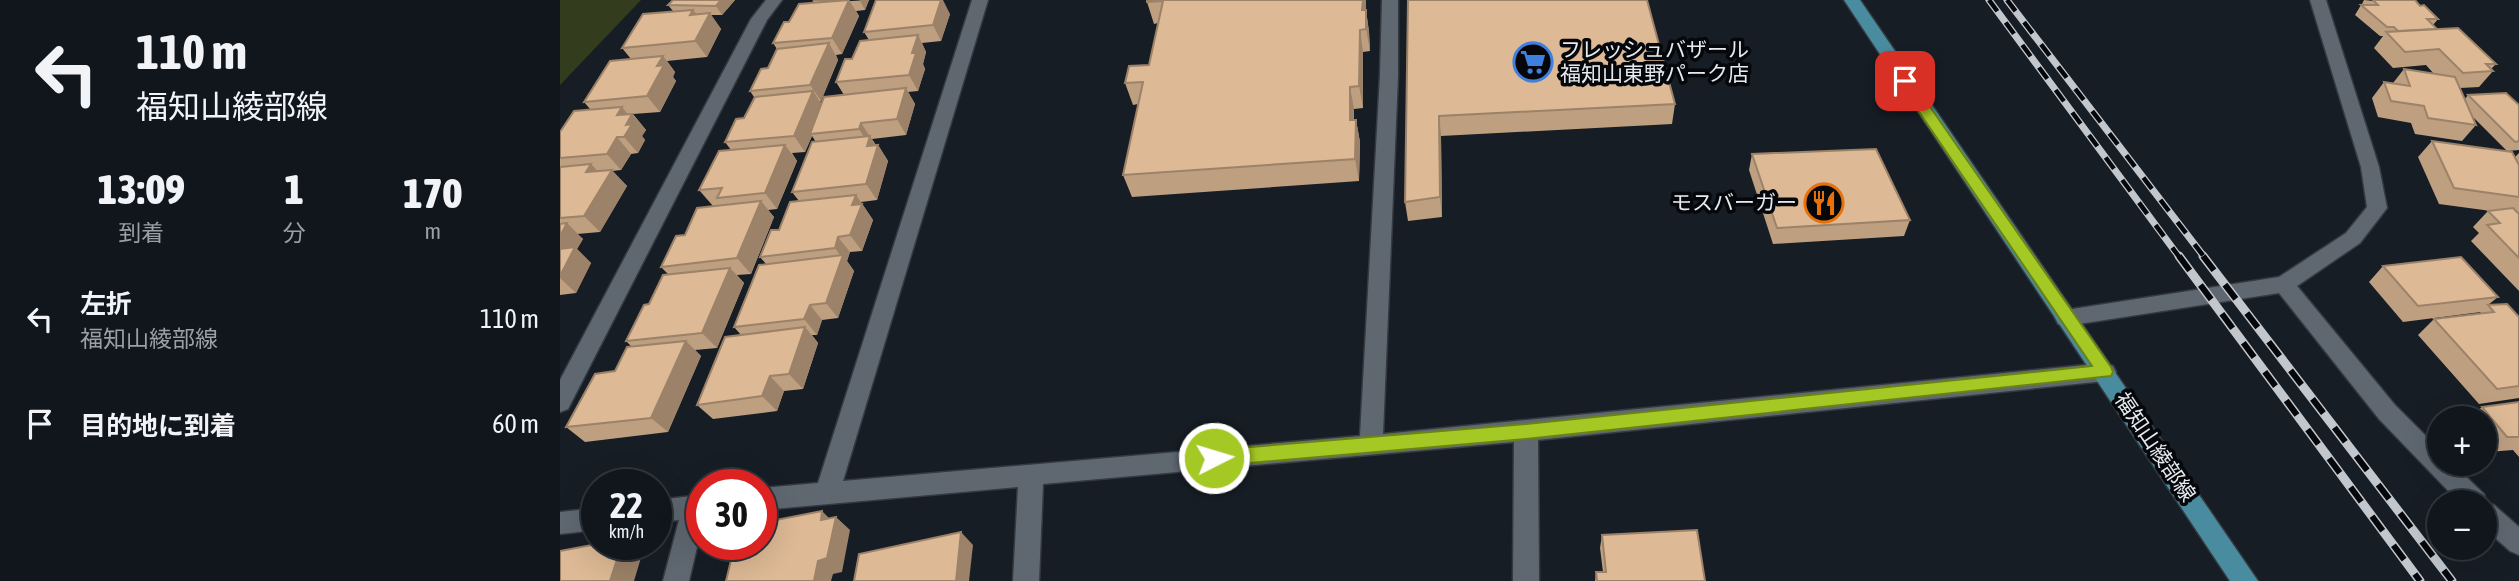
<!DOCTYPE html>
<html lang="ja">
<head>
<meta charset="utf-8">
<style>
  :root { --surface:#10161c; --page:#1e2329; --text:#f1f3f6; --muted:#9c9fa3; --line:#30353b }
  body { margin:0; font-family:"Asap Condensed","Noto Sans JP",sans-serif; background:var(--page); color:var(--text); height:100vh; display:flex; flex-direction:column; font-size:26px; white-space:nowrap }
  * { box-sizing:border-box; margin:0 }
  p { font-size:23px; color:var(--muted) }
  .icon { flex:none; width:38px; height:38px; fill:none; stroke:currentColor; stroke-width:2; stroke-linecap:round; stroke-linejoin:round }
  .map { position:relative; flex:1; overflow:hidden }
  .panel { display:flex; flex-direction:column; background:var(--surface); width:560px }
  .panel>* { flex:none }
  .hud { background:#10161c; color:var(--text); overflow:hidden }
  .tools { position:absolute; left:1867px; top:406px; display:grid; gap:14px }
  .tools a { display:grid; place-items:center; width:70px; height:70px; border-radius:50%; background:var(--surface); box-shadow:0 7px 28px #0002,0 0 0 2px var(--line); font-size:35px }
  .speed { position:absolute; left:21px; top:469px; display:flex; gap:14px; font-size:35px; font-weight:700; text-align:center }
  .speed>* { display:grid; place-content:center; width:91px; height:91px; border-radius:50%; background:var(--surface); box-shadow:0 7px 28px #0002,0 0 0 2px var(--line); line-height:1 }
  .speed small { font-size:18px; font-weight:400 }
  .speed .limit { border:10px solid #d22; background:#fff; color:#111 }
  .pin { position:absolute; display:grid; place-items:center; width:60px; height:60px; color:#fff; margin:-30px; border-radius:14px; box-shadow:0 4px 10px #0006 }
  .me { position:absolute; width:77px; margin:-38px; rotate:85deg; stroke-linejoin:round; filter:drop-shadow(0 0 5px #0008) }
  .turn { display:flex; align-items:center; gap:24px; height:147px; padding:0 21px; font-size:32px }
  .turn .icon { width:91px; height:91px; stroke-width:2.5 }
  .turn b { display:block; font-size:49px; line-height:60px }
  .eta { display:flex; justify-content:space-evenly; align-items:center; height:119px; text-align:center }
  .eta b { font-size:42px; font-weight:800; line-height:49px }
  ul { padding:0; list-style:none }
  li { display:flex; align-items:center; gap:21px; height:105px; padding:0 21px }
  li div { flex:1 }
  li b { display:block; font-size:26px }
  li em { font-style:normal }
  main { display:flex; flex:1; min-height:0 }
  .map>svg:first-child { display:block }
  .green { fill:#333d1d }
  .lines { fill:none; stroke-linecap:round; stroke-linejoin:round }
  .minor-casing { stroke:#353940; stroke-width:3 }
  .major-casing { stroke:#353940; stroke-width:3 }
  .minor { fill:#5f6871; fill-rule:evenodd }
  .major { fill:#4a8c9f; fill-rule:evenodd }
  .rail-far1-casing { stroke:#c2c7cd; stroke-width:7 }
  .rail-casing { stroke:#c2c7cd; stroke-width:9 }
  .rail-far1 { stroke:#05070a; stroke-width:4.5; stroke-dasharray:14; stroke-linecap:butt }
  .rail { stroke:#05070a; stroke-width:6; stroke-dasharray:18; stroke-linecap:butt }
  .wall { fill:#be9f80 }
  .shaded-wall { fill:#9b8268 }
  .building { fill:#ddb995; stroke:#9b8268; stroke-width:2 }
  .route { fill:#a4c824; stroke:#6b8217; stroke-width:2 }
  .labels { text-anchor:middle; stroke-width:7; stroke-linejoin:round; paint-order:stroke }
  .poi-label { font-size:21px; fill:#e6ebf0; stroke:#05070a; text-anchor:start }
  .street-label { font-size:21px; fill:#e6ebf0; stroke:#05070a }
</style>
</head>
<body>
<main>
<section class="panel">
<div class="hud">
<div class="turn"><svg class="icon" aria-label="left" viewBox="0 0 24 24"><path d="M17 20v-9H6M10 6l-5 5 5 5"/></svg><div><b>110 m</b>福知山綾部線</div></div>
</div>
<div class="eta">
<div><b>13:09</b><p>到着</p></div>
<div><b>1</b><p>分</p></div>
<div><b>170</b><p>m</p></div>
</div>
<ul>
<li><svg class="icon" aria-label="left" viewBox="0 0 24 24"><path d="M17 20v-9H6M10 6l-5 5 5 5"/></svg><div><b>左折</b><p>福知山綾部線</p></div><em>110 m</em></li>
<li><svg class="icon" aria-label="arrive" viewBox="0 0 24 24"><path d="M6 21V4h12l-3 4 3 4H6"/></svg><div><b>目的地に到着</b></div><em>60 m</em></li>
</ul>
</section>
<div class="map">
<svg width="1959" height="581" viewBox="0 0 1959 581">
  <rect width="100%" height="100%" fill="#161d25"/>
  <path class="green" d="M0,0H81L0,85Z"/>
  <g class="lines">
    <g class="minor-casing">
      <g id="minor">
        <path d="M206,0H222L207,20L8,409L0,412V380L191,19Z"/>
        <path d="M412,0H428L283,481L800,436L820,75L822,0H838V75L823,434L1545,363L1553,366L1556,372L1553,378L1545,381L978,440L979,581H953L954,442L483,484L479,581H453L458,487L201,510V488L258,483Z"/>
        <path d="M1750,0H1766L1819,167L1827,208L1800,243L1737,286L1835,405L1880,450V464H1893L1924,494L1927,503L1934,505L1959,527V555L1950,551L1925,529V502H1899L1819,419L1719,293L1506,326L1498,324L1495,318L1498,312L1506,310L1719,277L1786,233L1807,207L1801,167Z"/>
        <path d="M142,495V526L129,581H103L119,520L96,522V500Z"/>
        <path d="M37,508V530L0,534V512Z"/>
      </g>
    </g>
    <g class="major-casing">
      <path id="major" d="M1284,0H1300L1698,581H1670Z"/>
    </g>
    <use href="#minor" class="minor"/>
    <use href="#major" class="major"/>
    <g class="rail-far1-casing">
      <g id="rail-far1">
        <path d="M1429,0L1620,258"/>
        <path d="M1447,0L1645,258"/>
      </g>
    </g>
    <g class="rail-casing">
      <g id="rail">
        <path d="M1619,256L1860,581"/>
        <path d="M1643,256L1892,581"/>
      </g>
    </g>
    <use href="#rail-far1" class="rail-far1"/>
    <use href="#rail" class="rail"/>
  </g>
  <g class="wall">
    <path d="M175,0L162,15H151L161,29L147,57L107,61L115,72L113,77L116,81L100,112L73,114L86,130L82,136L85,140L78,153L71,154L61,170L52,171L67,186L40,232L17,234L23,239L17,249L31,263L16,293L0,295V132L30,109L24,102L71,59L62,48L113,11L108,5Z"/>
    <path d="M309,0L305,10L296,11L299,16L282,54L276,55L278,60L261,101L260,102L262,104L284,95L276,82L292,59L309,40L304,32L390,14L381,41L362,43L366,52L363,64L365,69L358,91L348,92L355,104L346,135L312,139L316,145H318L328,161L317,200L301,202L313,220L302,251L290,252L287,261L294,271L278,318L262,320L257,335H252L258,343L243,389L224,391L217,411L153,419L137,405L181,335L174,327L206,264L200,257L239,201L232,192L256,142L252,136L245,152L232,153L237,161L217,209L208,210L214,217L191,274L177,275L184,283L157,348L135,350L141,356L108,432L25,442L6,427L55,371L72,347L66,341L108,274L101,267L125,235L153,206L139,190L171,150L165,142L184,118L194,97L190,91L208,68L217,49L213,43L229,22L239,4Z"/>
    <path d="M587,0L806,10L809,32L810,51L803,52V108L794,109V120H796L800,142L799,181L572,197L563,175L578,104L573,105L565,83L589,65L598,23L594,24L587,2Z"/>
    <path d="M848,0L1115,104L1112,124L881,136L882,217L848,221L845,202Z"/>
    <path d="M1804,0L1860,6L1878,19L1873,25L1877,29L1936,64L1931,69L1933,71L1919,87L1900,88L1905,99L1908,95L1959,105V150L1947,151L1913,117L1916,125L1902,141L1855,134L1851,123L1818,117L1812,98L1824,82L1833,83L1844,69L1874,74L1866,65L1833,68L1814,48L1823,36H1820L1795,15L1801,5H1803L1802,4Z"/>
    <path d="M1872,141L1955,157L1959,153V291L1911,241L1919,233L1913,227L1928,211H1931L1879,204L1858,157Z"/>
    <path d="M1192,154L1350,220L1344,236L1213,244L1189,170Z"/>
    <path d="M1823,266L1938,297L1928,305L1959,317V398L1919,404L1858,335L1874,319L1919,314L1921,312L1843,322L1809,282Z"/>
    <path d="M1959,402V457L1953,450L1928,452L1925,448V418H1909L1922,407Z"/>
    <path d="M1042,535L1145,581H1035L1036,572H1043L1040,548Z"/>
  </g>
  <g class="shaded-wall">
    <path d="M161,0H175L162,15L156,6Z"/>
    <path d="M289,0L299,16L282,54L272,38Z"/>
    <path d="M300,0H309L305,10L300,1Z"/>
    <path d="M381,0H383L390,14L381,41L373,25Z"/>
    <path d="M803,0H806V32L802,10Z"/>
    <path d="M133,10L144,24L150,13L161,29L147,57L135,41L130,15Z"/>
    <path d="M806,10L809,32L810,51L806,29Z"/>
    <path d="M800,30L803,52V108L799,86Z"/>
    <path d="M358,35L366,52L363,64L365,69L358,91L349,75L352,53Z"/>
    <path d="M269,43L278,60L261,101L250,85Z"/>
    <path d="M103,56L115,72L113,77L116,81L100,112L87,96L97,66Z"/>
    <path d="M790,87L794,109L793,142L790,120Z"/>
    <path d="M346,88L355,104L346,135L337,119Z"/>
    <path d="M253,91L264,108L250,134L252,136L245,152L234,136Z"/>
    <path d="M62,107L70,117L72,114L86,130L82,136L85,140L78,153L64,137L57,115Z"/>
    <path d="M879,116L881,136L882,217L880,197Z"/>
    <path d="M796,120L800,142L799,181L795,159Z"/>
    <path d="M301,123L317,147L318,145L328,161L317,200L306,184L307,146L308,143L299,129Z"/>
    <path d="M57,137L71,154L61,170L47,154Z"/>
    <path d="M225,145L237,161L217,209L205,193Z"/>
    <path d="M31,164L46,180L52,170L67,186L40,232L24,216L26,172Z"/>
    <path d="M296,195L313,220L302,251L290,235L292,205Z"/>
    <path d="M201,201L214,217L191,274L177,258Z"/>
    <path d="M7,223L23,239L17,249L31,263L16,293L0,278V236Z"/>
    <path d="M278,237L290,252L287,261L294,271L278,318L266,303L282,258L275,248Z"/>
    <path d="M170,268L184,283L157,348L142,333Z"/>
    <path d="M250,305L262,320L257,335L244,319Z"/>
    <path d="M245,327L258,343L243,389L229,374Z"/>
    <path d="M126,341L141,356L108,432L91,418Z"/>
    <path d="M210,376L224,391L217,411L202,396Z"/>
    <path d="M262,511L274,523L276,517L290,530L282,572L273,574L271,581H254Z"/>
    <path d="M401,532L413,545L409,581H396Z"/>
    <path d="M62,544H73L83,551L74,581H50Z"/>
  </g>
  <g class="building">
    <path d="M113,0H161L156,6L108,5Z"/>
    <path d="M254,0H285L253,3Z"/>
    <path d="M289,0L272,38L213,43L224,22H229L239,4Z"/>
    <path d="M316,0H381L373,25L304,32Z"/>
    <path d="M587,0H803L802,10H806V29L800,30L799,86L790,87V120H796L795,159L563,175L583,82L565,83L569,66L589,65L603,1L587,2Z"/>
    <path d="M848,0H1087L1115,104L879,116L880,197L845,202Z"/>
    <path d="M1813,0H1855L1860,6L1864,5L1878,19H1867L1877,29L1838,31L1834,27H1827L1801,5H1818Z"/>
    <path d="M133,10L130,15L150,13L135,41L62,48L83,14Z"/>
    <path d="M1898,28L1936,64H1926L1933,71L1903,73L1879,49L1845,52L1826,32Z"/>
    <path d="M358,35L352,53H356L349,75L276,82L285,59H292L300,41Z"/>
    <path d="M269,43L250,85L190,91L201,69L208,68L217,49Z"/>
    <path d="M103,56L97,66L104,65L87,96L24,102L50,61Z"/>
    <path d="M1844,69L1895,77L1916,125L1868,118L1864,106L1831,101L1824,82L1850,86Z"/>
    <path d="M346,88L337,119L301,123L299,129L250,134L264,97Z"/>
    <path d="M253,91L234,136L165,142L176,119L184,118L195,97Z"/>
    <path d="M1946,93L1959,105V141L1955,142L1908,95Z"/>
    <path d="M62,107L57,115L72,114L66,125L72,124L64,137H57L47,154L0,158V132L14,111Z"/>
    <path d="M310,136L307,146L318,145L306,184L232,192L252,142Z"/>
    <path d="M1872,141L1952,152L1959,165V197L1894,188Z"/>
    <path d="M225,145L205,193L157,198L162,188L139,190L159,151Z"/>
    <path d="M1316,149L1350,220L1217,228L1192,154Z"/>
    <path d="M31,164L26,172L52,170L24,216L0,218V167Z"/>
    <path d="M296,195L292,205L302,204L290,235L278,237L275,248L200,257L211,230H219L230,202Z"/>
    <path d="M201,201L177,258L101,267L116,236L125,235L137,208Z"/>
    <path d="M1953,208L1959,214V258L1927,225L1940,223L1928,211Z"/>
    <path d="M7,223L0,236V224Z"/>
    <path d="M15,247L0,276V249Z"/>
    <path d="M283,255L266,303L250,305L244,319L174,327L199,265Z"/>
    <path d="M1901,257L1938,297L1858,306L1823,266Z"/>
    <path d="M170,268L142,333L66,341L84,305L89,304L103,275Z"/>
    <path d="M1947,304L1959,317V386L1937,389L1874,319L1934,312L1928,305Z"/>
    <path d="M245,327L229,374L210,376L202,396L137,405L165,337Z"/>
    <path d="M126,341L91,418L6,427L35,374L55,371L67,347Z"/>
    <path d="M1959,402V437H1947L1922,407Z"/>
    <path d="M262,511L261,520L276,517L267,558L258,561L254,581H166L175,544H201V523Z"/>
    <path d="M1137,530L1145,581H1037L1036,572H1046L1042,535Z"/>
    <path d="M401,532L396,581H294L299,554Z"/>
    <path d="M37,544H62L50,581H0V551Z"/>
  </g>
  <path class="route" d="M1345,77L1350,78L1551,367L1553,372L1551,376L966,439L654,466L648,464L645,458L648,453L654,450L966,424L1532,366L1338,81Z"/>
  <defs>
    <g id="supermarket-ring" transform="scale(2.0125)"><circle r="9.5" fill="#05070a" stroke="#3f7fe0" stroke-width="1.5"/><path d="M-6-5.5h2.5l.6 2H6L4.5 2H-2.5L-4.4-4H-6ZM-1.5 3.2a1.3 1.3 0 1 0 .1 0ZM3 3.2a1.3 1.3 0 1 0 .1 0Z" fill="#3f7fe0"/></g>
    <g id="restaurant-ring" transform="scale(2.0125)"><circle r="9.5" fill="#05070a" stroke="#e8710a" stroke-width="1.5"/><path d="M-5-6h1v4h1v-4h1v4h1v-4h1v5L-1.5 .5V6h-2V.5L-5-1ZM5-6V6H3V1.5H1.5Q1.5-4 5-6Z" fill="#e8710a"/></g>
  </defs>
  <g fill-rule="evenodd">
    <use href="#supermarket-ring" x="973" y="62"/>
    <use href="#restaurant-ring" x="1264" y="203"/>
  </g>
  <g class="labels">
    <g class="poi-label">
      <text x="1000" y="57">フレッシュバザール<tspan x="1000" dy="24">福知山東野パーク店</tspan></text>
      <text x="1237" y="210" text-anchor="end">モスバーガー</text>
    </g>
    <g class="street-label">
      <text transform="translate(1595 447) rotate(56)" y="7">福知山綾部線</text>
    </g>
  </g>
</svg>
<div class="tools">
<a>+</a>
<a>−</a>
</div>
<div class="speed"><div>22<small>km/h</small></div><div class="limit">30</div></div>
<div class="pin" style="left:1345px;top:81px;background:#d93025"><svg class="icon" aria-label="arrive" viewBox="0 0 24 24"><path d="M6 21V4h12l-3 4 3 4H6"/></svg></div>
<svg class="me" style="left:654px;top:458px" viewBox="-20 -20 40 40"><circle r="17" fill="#a4c824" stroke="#fff" stroke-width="3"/><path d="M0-11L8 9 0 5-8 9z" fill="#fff"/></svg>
</div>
</main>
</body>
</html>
